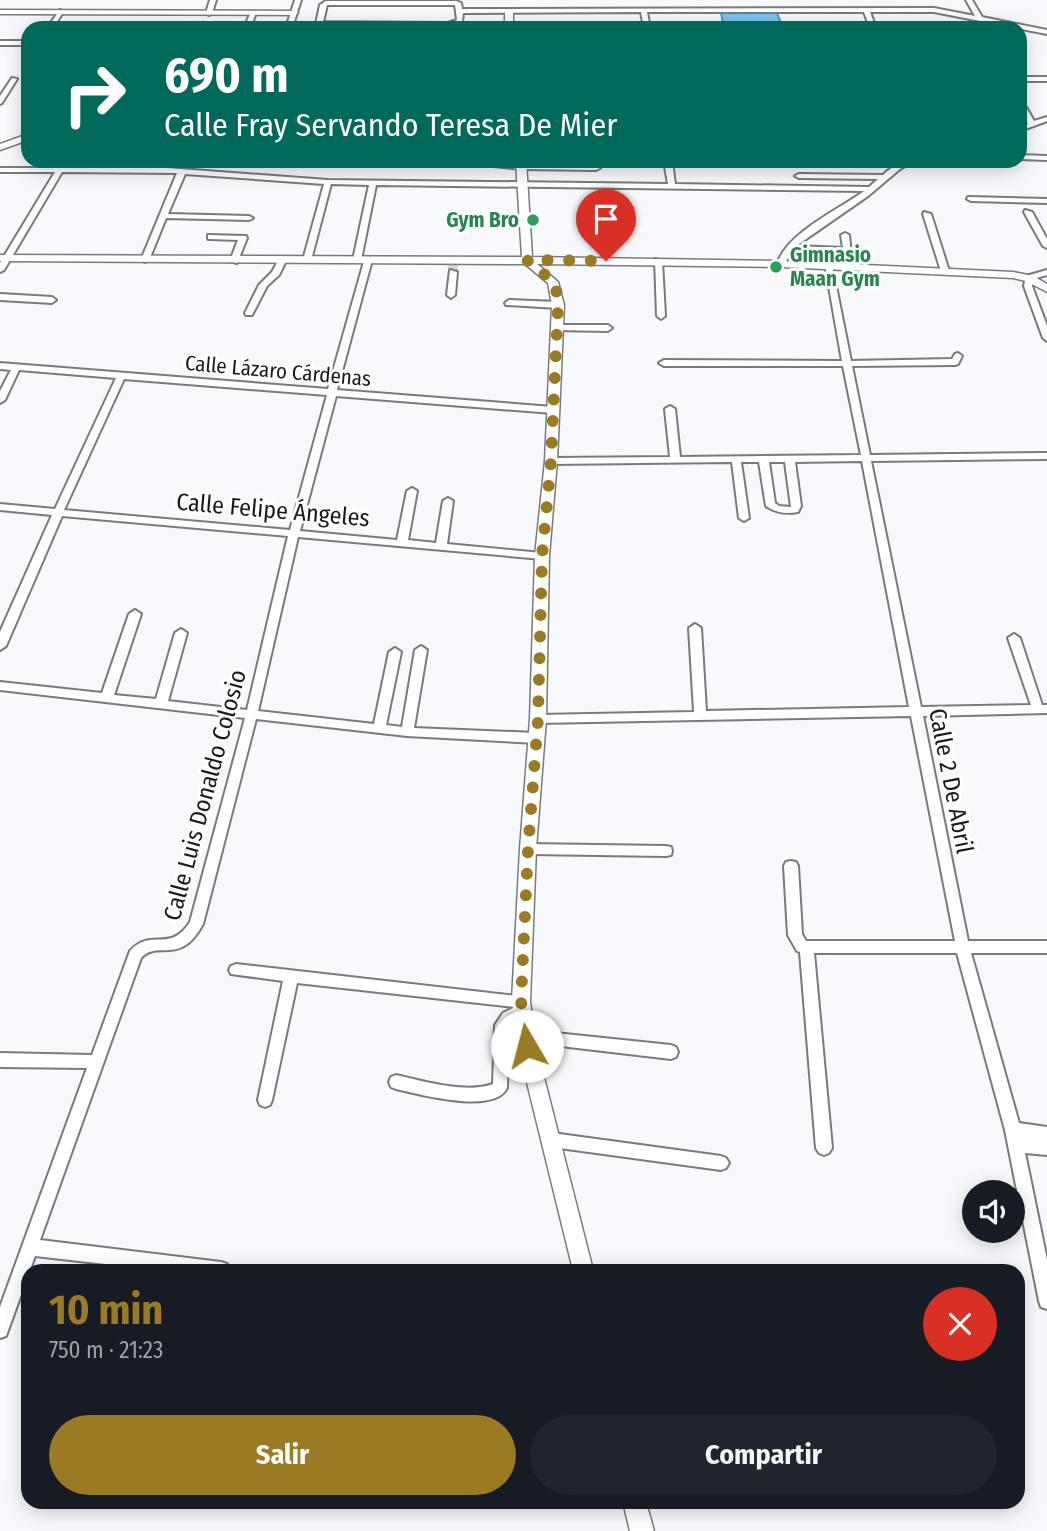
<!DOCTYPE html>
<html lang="es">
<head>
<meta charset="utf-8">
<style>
  :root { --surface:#171b24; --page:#20242c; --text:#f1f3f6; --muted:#9ea1a6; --accent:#9a7b24 }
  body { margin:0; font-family:"Fira Sans Condensed",sans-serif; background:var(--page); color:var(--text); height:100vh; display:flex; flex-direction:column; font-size:26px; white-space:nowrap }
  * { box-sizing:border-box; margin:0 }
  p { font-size:23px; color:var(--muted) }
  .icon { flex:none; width:38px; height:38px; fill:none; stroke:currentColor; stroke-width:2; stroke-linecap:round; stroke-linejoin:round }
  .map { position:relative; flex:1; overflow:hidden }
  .side { position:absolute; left:21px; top:1264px; width:1004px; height:245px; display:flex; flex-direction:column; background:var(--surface); border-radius:21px; box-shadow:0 4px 18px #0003 }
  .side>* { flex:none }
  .guide { position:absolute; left:21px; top:21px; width:1006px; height:147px; border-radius:21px; box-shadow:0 4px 18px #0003; background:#00695c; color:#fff; overflow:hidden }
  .tools { position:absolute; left:962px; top:1180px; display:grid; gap:14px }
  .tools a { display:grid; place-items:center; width:63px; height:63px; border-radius:50%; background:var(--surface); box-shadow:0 4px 18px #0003; font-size:35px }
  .pin { position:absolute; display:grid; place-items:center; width:60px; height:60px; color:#fff; margin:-72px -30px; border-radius:50% 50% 50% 0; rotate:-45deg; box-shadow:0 0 7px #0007 }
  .pin .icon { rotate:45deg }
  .me { position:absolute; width:77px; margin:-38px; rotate:352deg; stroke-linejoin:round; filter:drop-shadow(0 0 5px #0008) }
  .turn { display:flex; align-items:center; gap:24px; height:147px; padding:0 28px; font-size:32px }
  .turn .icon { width:91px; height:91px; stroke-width:2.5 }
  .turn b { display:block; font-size:49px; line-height:60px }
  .round { display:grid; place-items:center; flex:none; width:74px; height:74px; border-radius:37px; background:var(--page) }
  .summary { display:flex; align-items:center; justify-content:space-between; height:119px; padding:0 28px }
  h1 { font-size:42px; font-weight:700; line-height:52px; color:var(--accent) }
  .primary-button { display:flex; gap:14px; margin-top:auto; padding:14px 28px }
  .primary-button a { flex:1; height:80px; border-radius:42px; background:var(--accent); color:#fff; font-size:28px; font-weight:700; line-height:80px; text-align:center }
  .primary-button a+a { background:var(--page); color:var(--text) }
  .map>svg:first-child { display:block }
  .water { fill:#7bc4f1; stroke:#5e91b0; stroke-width:2 }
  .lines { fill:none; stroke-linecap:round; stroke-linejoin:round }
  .minor-tunnel { stroke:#d6d7da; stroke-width:10; stroke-dasharray:10 4.5; stroke-linecap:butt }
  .minor-casing { stroke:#787a7d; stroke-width:4 }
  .major-casing { stroke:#787a7d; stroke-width:3 }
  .minor { fill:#fff; fill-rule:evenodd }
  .major { fill:#fff; fill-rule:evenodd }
  .route { stroke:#9a7b24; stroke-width:12; stroke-dasharray:0 21.6 }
  .leisure-dot { fill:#2e9e5b; stroke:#fff; stroke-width:2.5 }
  .labels { text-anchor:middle; stroke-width:6; stroke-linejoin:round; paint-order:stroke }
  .far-leisure-label { font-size:21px; font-weight:bold; fill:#27864d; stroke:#fff; text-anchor:end }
  .far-street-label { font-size:21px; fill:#19191a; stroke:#fff }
  .street-label { font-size:24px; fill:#19191a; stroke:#fff }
</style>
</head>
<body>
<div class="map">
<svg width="1047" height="1531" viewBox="0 0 1047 1531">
  <rect width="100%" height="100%" fill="#f7f9fc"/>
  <path class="water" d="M721,13H777L781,23H799L801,28H724Z"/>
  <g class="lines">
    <path class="minor-tunnel" d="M453,264V272"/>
    <g class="minor-casing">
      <g id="minor">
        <path d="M210,0H216L212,13L209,15L206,13Z"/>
        <path d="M295,0H301L292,28H286Z"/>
        <path d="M966,0H972L982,17L1047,30V34L934,12H870L876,28H870L864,12H647L650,28H644L641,12L463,13L462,22L449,27L319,26L316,24L320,5L326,1H456L461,3L462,9L934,8L975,16ZM327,5H455L457,20L448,23L323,22Z"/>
        <path d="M60,10L63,12L53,28H47Z"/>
        <path d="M251,12L256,13L250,28H244Z"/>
        <rect x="0" y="41" width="28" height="4"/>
        <rect x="1020" y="77" width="27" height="4"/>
        <path d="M12,78L17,79L2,103L0,104V96Z"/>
        <path d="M1020,100L1023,102L1034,121L1047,117V121L1020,131V126L1028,124L1020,109Z"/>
        <path d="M1020,155L1047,156V160L1020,159Z"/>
        <path d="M462,161H487L522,165L596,166L600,168L596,170L522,169L466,163Z"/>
        <path d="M664,161H672L675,184L869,187L878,179L799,178L795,176L799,174L883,175C893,166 900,161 914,161L900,169L868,196L796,246L843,248L841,235L845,233L849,235L851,253L791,251L785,264L781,266L777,264C788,232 837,211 864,191L376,185L361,260L357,262L353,260L369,185L331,184L311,260L307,262L303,260L324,184L185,174L168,214L249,216L253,218L249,220L166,218L149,260L145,262L141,260L177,173L62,172L4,270L0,272V263L55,172H0V168H58L63,163L67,165L65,168H167L328,180L668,184Z"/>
        <path d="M968,197L1047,199V203L971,201L967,199Z"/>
        <path d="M1025,210L1032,212L1047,239V248L1043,246L1024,212Z"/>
        <path d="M924,212L931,214L949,271L948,273L941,271L923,214Z"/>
        <path d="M208,235L246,236L247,238L237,263L230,261L238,240L211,239H208Z"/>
        <path d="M365,258L372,260L337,390L553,407L558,410L553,413L336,396L300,531L397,540L407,491L412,488L417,491L408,540L436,543L443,501L448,498L453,501L447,544L542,553L547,556L542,559L298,537L258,711L374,724L389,652L395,648L401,652L386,725L402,727L415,650L421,646L427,650L414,728L537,733L543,738L537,743L407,736L256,719L203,924C180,967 159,939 141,958L40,1240L221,1262L227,1264L229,1270H158L35,1256L6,1336L0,1338V1307L87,1068L0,1067V1053L92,1055L130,951C152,927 169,954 190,922L245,718L0,690V682L102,693L129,614L135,610L141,614L114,695L156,699L175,633L181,629L187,633L168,701L247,710L288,536L62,516L6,646L0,650V632L52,515L0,510V504L55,509L116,378L19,370L5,400L0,403V391L11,370L0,369V363L328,389ZM124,379L327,395L290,530L64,510Z"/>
        <path d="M279,259L286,261L279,275L267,286L252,315H246L245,313L259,285L272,272Z"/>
        <path d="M655,259L662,261L665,316L661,319L657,316Z"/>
        <path d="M825,264L832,266L851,361L952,359L955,354L958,353L962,356L958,364L955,365L852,366L870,455L1047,453V459L871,461L921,707L1031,705L1008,638L1014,634L1020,638L1042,705H1047V713L923,716L968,941H1047V953H971L1019,1123L1047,1127V1155L1025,1153L1047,1260V1309L1041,1307L1039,1301L1005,1130L957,953H814L832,1148L829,1153L824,1155L819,1153L816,1148L800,952L797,951L788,935L784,866L786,862L791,861L796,862L798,866L802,934L806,941H955L911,716L538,723L532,719L538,715L694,712L689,628L695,624L701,628L706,711L909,707L862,461L795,462L801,506L798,512C786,514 776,513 766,506L759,462H741L749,518L744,521L739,518L732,462L551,464L546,461L551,458L670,457L665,409L670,406L675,409L680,457L861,455L843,366H664L659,363L664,360L842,361ZM769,462H785L791,507L779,506L775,503Z"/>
        <path d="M450,270L457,272L455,295L451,298L447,295Z"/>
        <path d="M1047,270V275L1033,279L1032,286L1047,326V341L1043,338L1024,286L1026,276Z"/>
        <path d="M0,294L52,297L56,300L52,303L0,300Z"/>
        <path d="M509,300L558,302L562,305L558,308L506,305L505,303Z"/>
        <path d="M557,325H608L612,328L608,331L554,330V326Z"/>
        <path d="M528,844L666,846L671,847L672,851L671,855L666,856L528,854L523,853L522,849L523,845Z"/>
        <path d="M236,964L526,997L528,1001L526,1005L529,1010C525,1018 515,1019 509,1027L507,1088C494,1115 419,1094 396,1089L391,1087L389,1082L391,1077L396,1075C423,1081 466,1094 493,1084L495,1025L503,1013L515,1007L297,983L272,1100L270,1105L265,1107L260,1105L258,1100L283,981L231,974L229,970L231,966Z"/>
        <path d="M526,1030L671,1045L676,1047L678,1052L676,1057L671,1059L526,1042L521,1041L519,1036L521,1031Z"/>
        <path d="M552,1133L721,1156L726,1158L729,1163L726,1168L721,1170L552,1147L547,1145L544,1140L547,1135Z"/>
      </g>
    </g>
    <g class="major-casing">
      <g id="major">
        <path d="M509,9L513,11V28H505V11Z"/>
        <path d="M0,10L294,11L298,13L294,15L0,14Z"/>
        <path d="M28,134V140L0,150V144Z"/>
        <path d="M516,161H526L532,257L781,261L1013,272L1033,276L1047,284V292L1026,281L1013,278L781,267L537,264L558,282L564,305L557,461L549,556L546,719L536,849L530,1001L536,1046L593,1270H573L518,1046L512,1001L520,849L530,719L535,556L545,461L552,305L548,283L525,264L0,261V255L522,257Z"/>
        <path d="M623,1502H646L654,1531H630Z"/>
      </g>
    </g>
    <use href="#minor" class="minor"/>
    <use href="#major" class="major"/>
  </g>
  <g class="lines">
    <path class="route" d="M527,1046L521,1001L528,849L538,719L542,556L551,461L558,305C557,274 545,279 527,260L606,261"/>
  </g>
  <g class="leisure-dot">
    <circle cx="533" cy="220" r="7"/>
    <circle cx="776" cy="267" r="7"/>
  </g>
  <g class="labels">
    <g class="far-leisure-label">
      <text x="519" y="227">Gym Bro</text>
      <text x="790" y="262" text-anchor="start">Gimnasio<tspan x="790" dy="24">Maan Gym</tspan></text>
    </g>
    <g class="far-street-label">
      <text transform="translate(278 371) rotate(5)" y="7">Calle Lázaro Cárdenas</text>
    </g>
    <g class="street-label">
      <text transform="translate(273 510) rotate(5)" y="8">Calle Felipe Ángeles</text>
      <text transform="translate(951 781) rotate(79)" y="8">Calle 2 De Abril</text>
      <text transform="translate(205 795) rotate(-75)" y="8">Calle Luis Donaldo Colosio</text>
    </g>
  </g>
</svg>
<div class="tools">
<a><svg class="icon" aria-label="sound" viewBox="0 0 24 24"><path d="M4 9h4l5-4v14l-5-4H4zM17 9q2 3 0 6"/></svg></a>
</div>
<div class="pin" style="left:606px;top:261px;background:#d93025"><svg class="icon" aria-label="arrive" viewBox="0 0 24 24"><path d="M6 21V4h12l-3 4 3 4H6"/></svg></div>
<svg class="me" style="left:527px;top:1046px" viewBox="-20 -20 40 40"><circle r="19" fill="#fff"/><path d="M0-13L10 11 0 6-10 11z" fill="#9a7b24"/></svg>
<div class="guide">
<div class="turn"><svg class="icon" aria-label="right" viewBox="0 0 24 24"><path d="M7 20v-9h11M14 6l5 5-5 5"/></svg><div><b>690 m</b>Calle Fray Servando Teresa De Mier</div></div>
</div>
<section class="side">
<div class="summary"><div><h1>10 min</h1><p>750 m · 21:23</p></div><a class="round" style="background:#d93025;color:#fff"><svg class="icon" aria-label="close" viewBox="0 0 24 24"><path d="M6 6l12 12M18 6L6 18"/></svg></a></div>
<div class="primary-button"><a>Salir</a><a>Compartir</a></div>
</section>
</div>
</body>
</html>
